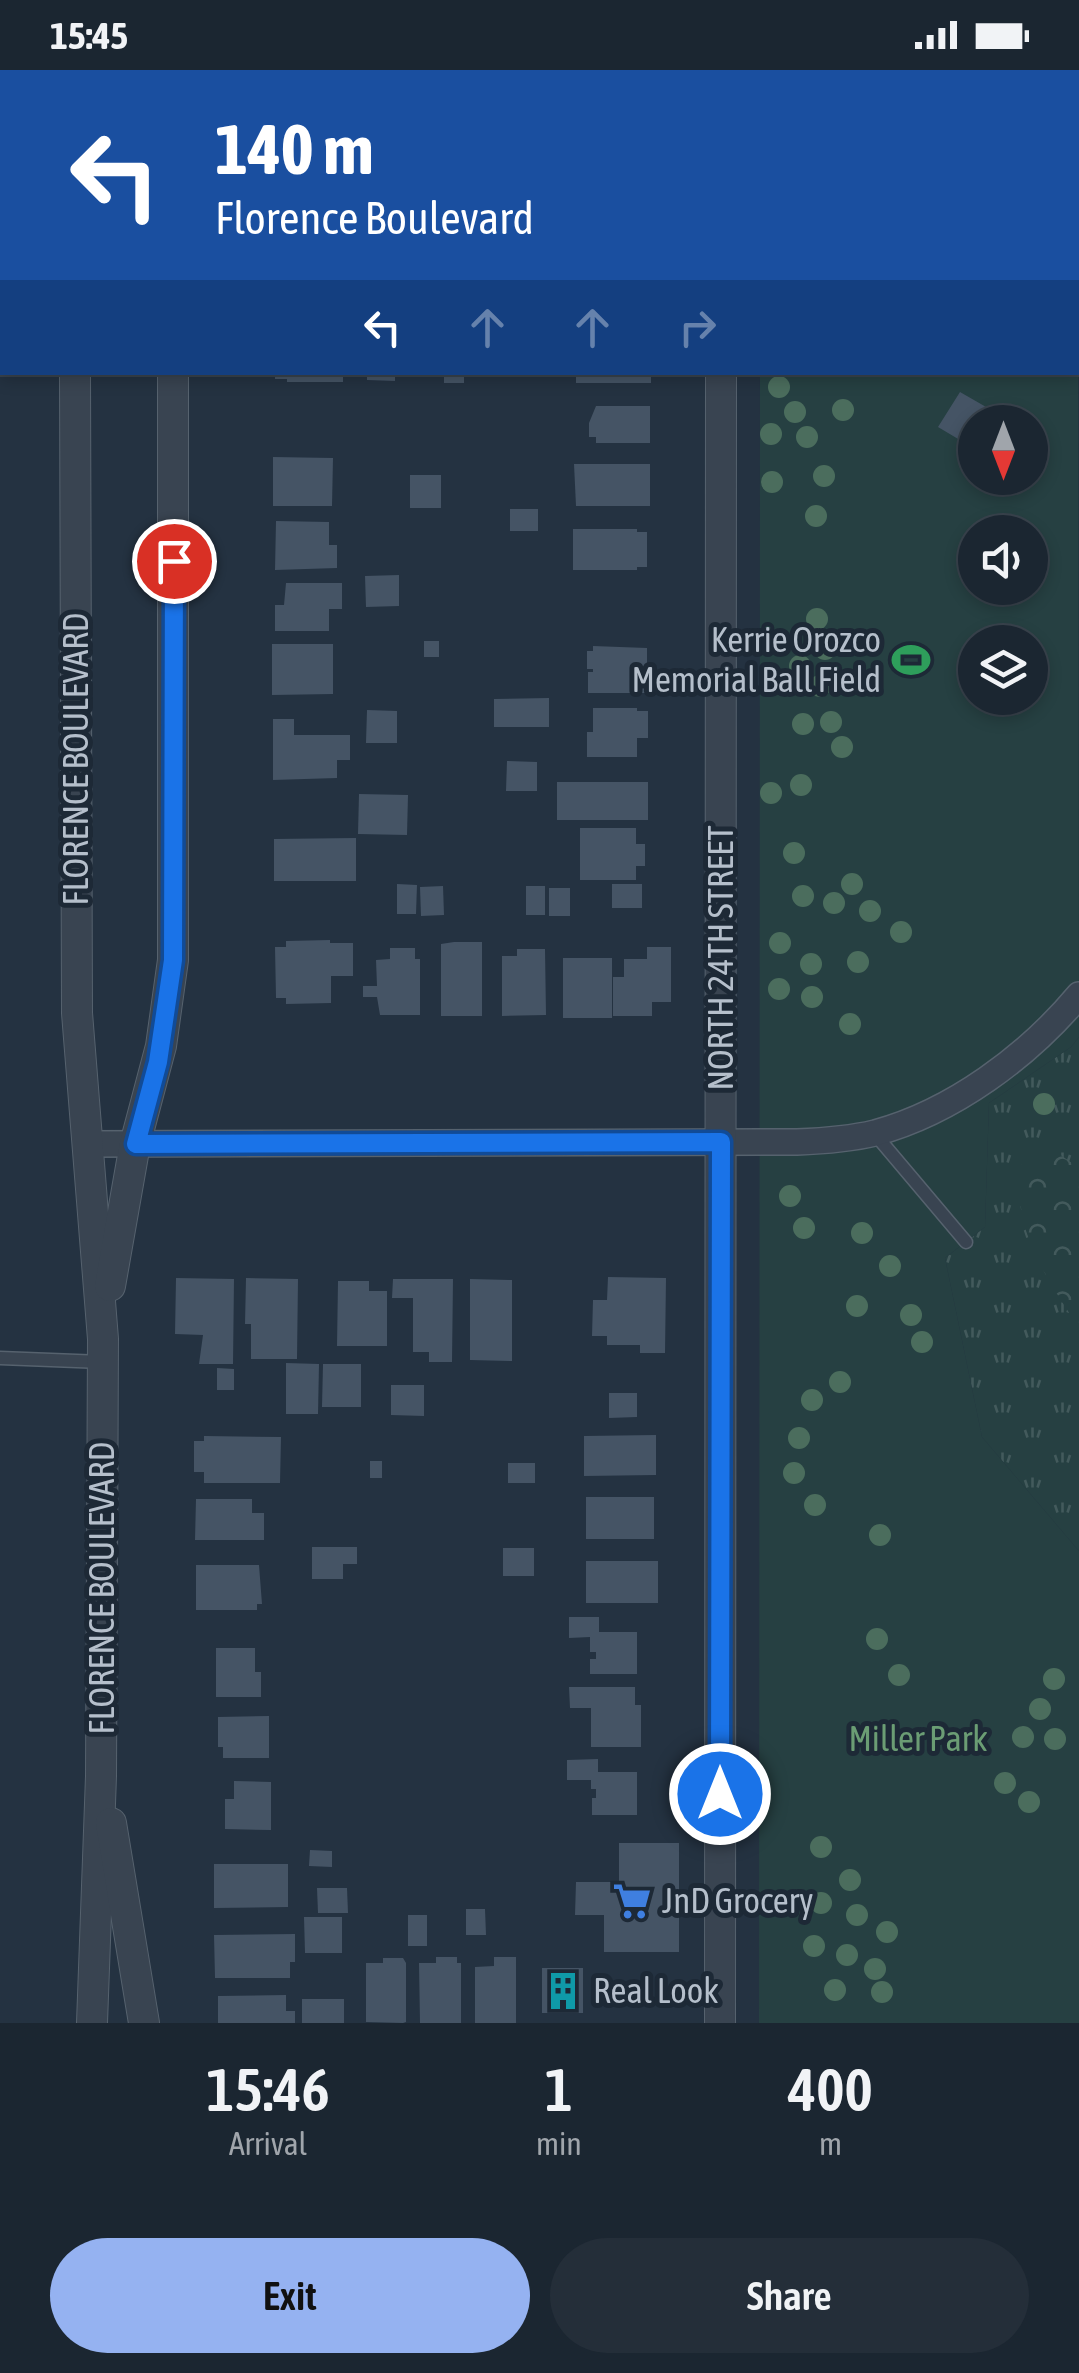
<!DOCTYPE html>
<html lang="en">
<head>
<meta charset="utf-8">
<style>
  :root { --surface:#1b2631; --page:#242e39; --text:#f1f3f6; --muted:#a0a5ab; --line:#39434d; --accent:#95b2f1 }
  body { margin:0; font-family:"Asap Condensed",sans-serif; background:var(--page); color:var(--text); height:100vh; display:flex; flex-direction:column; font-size:38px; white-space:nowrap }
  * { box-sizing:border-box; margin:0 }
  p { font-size:32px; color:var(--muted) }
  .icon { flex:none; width:55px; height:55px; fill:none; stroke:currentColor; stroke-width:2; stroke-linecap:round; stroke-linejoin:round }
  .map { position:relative; height:1953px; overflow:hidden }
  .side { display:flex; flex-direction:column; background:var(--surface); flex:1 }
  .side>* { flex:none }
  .hud { position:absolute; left:0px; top:0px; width:1080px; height:305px; box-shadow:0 5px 15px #0003,0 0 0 2px var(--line); background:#1a4fa0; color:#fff; overflow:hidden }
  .needle { width:65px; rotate:180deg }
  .tools { position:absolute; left:958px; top:335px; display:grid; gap:20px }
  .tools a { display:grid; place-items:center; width:90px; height:90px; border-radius:50%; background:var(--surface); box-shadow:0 5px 15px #0003,0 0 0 2px var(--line); font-size:50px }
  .pin { position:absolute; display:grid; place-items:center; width:85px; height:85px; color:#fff; margin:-42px; border:5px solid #fff; border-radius:50%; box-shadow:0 2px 10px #0007 }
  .me { position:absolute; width:110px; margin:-55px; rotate:0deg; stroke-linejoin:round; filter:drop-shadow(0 0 8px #0008) }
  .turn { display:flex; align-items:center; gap:35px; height:210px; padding:0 50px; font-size:45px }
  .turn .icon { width:130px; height:130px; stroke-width:2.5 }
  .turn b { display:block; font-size:70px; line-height:85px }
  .lanes { display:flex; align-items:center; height:95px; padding:0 50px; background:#0003; justify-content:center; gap:50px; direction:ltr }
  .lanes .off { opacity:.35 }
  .eta { display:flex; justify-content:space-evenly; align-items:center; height:170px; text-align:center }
  .eta b { font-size:60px; font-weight:600; line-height:70px }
  .action { display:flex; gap:20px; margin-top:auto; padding:20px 50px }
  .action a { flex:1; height:115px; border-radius:60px; background:var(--accent); color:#111; font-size:40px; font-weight:600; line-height:115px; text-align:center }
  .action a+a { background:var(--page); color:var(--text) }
  .status { display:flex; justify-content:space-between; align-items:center; height:70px; padding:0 50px; background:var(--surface); direction:ltr }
  .status svg { height:28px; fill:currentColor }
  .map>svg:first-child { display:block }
  .grass { fill:url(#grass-tufts) }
  .forest { fill:url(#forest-crowns) }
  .green { fill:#264042; fill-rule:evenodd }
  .building { fill:#455465 }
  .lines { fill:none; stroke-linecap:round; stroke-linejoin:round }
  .service-casing { stroke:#56626e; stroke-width:15 }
  .minor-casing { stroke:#56626e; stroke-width:28 }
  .tertiary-casing { stroke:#56626e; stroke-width:32 }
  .service { stroke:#394451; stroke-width:12 }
  .minor { stroke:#394451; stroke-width:25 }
  .tertiary { stroke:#394451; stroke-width:30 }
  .tree { fill:#4b6d5d }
  .route-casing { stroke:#114b97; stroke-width:25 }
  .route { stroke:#1a73e8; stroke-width:18 }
  .labels { text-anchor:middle; stroke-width:10; stroke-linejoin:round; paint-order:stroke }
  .poi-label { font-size:35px; fill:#b5bfcb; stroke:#1d2936; text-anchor:start }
  .street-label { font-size:35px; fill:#b5bfcb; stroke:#1d2936 }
  .park-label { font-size:35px; fill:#6b9d74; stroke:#1d2936 }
</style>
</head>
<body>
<div class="status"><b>15:45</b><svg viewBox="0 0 49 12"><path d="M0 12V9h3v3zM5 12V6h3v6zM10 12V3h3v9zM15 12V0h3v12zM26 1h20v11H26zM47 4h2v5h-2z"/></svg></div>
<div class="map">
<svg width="1079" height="1953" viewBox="0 0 1079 1953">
  <defs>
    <pattern id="grass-tufts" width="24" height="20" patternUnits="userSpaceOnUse" patternTransform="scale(2.5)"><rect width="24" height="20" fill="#264042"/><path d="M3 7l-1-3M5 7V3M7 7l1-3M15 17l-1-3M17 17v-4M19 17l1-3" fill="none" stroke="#435a5c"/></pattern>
    <pattern id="forest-crowns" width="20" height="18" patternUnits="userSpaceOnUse" patternTransform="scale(2.5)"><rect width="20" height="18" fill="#264042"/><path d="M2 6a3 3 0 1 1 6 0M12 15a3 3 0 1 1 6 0" fill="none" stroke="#435a5c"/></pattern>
  </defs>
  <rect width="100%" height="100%" fill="#243241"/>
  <path class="grass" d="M1079,967V1481L982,1367L945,1188L985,1157L989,1033L1071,977Z"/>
  <path class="forest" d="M1039,1075L1052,1079L1079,1098V1258C1044,1204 1003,1147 1026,1079Z"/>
  <path class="green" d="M1078,129L1079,967L1071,977L989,1033L985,1157L945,1188L982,1367L1079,1481V1953H759L760,303L1078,302ZM975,352H1030V408H975ZM975,462H1030V518H975ZM975,572H1030V628H975Z"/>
  <g class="building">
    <path d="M275,302H343V312H287V309H275Z"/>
    <path d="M367,302H395V311L367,310Z"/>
    <rect x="444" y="302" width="20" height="11"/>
    <rect x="576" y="302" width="75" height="11"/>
    <path d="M960,322L1000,345L995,352H975V379L938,357Z"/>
    <path d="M596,336H650V373H596V367H589V353Z"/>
    <path d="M273,387L333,388L332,436H273Z"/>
    <path d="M574,394H650V436H576Z"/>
    <rect x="410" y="405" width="31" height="33"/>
    <rect x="510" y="439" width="28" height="22"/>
    <path d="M276,451L329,452V475H337V498L275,500Z"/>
    <path d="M573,459H637V462H647V497H637V500H573Z"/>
    <path d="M399,505V536L366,537L365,506Z"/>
    <path d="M286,513H342V539H329V561H275V535H284Z"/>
    <rect x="424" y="571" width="15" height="16"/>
    <path d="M272,574H333V624L272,625Z"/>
    <path d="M593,576L647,578V623H588V602H593V599H587V581H593Z"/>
    <path d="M549,628V657H494V629Z"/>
    <path d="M593,638H637V641H648V668H637V687H587V662H593Z"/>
    <path d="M367,640L397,641V673H366Z"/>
    <path d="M273,649H294V665H350V690H337V708L273,710Z"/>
    <path d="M507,691L537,692V721H506Z"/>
    <rect x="557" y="712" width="91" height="38"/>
    <path d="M359,724L408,725L407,765L358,764Z"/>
    <path d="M580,758H636V774H645V796H636V810H580Z"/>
    <path d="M356,768V811H274V769Z"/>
    <path d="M397,814L417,815L416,844H397Z"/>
    <rect x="612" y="814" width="30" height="24"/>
    <path d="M443,816L444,845L421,846L420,817Z"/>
    <rect x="526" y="816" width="19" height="29"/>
    <rect x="549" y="818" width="21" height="28"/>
    <path d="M330,870V873H353V906H331V933L286,934V928H276L275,877H286V871Z"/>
    <path d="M454,872H482V946H441V874Z"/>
    <path d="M647,877H671V932H652V946H613V907H624V889H647Z"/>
    <path d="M390,878H415V889H420V945H380L377,927H363V916H377L376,890L390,889Z"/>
    <path d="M517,879H545L546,945L502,946V886H517Z"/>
    <rect x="563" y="888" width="49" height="60"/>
    <path d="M608,1207L666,1208L665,1283H640V1275H607V1266H592L593,1230H607Z"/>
    <path d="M176,1208L234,1209L233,1294H199L203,1265L175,1264Z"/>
    <path d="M246,1208L298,1209L297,1289H251V1254H245Z"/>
    <path d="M393,1209H453L452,1292H429V1282H413V1228H392Z"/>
    <path d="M470,1209L512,1210V1291L470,1290Z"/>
    <path d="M338,1211H369V1221H387V1276H337Z"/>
    <path d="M286,1293L319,1294L318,1344H286Z"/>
    <path d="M323,1294H361V1337H322Z"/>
    <path d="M217,1298L234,1299V1320H217Z"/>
    <path d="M391,1315H424V1346L391,1345Z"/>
    <path d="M609,1323H637V1347L609,1348Z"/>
    <path d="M656,1365V1405L584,1406V1366Z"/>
    <path d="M204,1366L281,1367L280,1413H204V1402H194V1371H204Z"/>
    <rect x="370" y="1391" width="12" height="17"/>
    <rect x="508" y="1393" width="27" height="20"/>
    <rect x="586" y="1427" width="68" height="42"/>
    <path d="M196,1429H252V1443H264V1470H195Z"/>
    <path d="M312,1477H357V1494H343V1509H312Z"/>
    <rect x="503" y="1478" width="31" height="28"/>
    <rect x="586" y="1491" width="72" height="42"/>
    <path d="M196,1495H259L262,1534H257V1540H196Z"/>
    <path d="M569,1547H599V1562H637V1604H590V1589H596V1582H590V1567L569,1568Z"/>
    <path d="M216,1578H255V1602H261V1627H216Z"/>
    <path d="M569,1617H635V1635H641V1677H591V1638H570Z"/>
    <path d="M269,1646V1688H223V1677H218V1647Z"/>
    <path d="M598,1689V1702H637V1745H592V1728H596V1719H591V1710H567V1690Z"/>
    <path d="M234,1711L271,1712V1760L225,1759V1729H234Z"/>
    <path d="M619,1773H679V1882H604V1845H575L576,1812H619Z"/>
    <path d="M310,1780L332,1781V1797L309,1796Z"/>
    <path d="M214,1794H288V1837L214,1838Z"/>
    <path d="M317,1818H347L348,1843H318Z"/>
    <path d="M466,1839H485L486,1865H466Z"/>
    <rect x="408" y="1845" width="19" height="31"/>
    <path d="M304,1847H342V1883H305Z"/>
    <path d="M295,1864V1892H290V1908H215L214,1865Z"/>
    <path d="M436,1887H457V1893H461V1953H420L419,1893H436Z"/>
    <path d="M494,1887H516V1953H475V1897L494,1896Z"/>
    <path d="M383,1888H403L406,1893V1952L403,1953L366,1952V1893H383Z"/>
    <rect x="542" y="1898" width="41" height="45"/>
    <path d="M286,1925V1941H295V1953H218V1926Z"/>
    <rect x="302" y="1929" width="42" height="24"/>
  </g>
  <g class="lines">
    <g class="service-casing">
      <g id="service">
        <path d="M874,1063L966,1172"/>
        <path d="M0,1288L102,1292"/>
      </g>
    </g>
    <g class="minor-casing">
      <g id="minor">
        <path d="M1078,114H1079"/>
        <path d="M87,1074L797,1072C823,1071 850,1069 875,1063C953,1042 1028,986 1079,925"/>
      </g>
    </g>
    <g class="tertiary-casing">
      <g id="tertiary">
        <path d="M74,0V2"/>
        <path d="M172,0V2"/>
        <path d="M721,2V0"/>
        <path d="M75,302L77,943L103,1269L101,1706L92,1953"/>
        <path d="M110,1216L135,1074L161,976L173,890V302"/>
        <path d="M111,1753L144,1953"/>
        <path d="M720,1953L721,302"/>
      </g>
    </g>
    <use href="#service" class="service"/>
    <use href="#minor" class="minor"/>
    <use href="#tertiary" class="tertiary"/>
  </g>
  <g class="tree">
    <circle cx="779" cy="317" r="11"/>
    <circle cx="843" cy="340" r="11"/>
    <circle cx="795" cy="342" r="11"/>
    <circle cx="771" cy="364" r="11"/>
    <circle cx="807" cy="367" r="11"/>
    <circle cx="824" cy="406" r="11"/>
    <circle cx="772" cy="412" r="11"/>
    <circle cx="816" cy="446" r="11"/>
    <circle cx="817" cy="549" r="11"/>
    <circle cx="780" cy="574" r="11"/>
    <circle cx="825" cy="579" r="11"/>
    <circle cx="800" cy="596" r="11"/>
    <circle cx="820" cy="616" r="11"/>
    <circle cx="831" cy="652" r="11"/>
    <circle cx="803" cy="654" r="11"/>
    <circle cx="842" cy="677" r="11"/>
    <circle cx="801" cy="715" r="11"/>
    <circle cx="771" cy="723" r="11"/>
    <circle cx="794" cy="783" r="11"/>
    <circle cx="852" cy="814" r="11"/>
    <circle cx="803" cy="826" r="11"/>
    <circle cx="834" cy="833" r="11"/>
    <circle cx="870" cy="841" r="11"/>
    <circle cx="901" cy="862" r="11"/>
    <circle cx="780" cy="873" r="11"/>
    <circle cx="858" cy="892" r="11"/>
    <circle cx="811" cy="894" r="11"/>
    <circle cx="779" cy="919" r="11"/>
    <circle cx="812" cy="927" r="11"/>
    <circle cx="850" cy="954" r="11"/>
    <circle cx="1044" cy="1034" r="11"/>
    <circle cx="790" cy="1126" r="11"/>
    <circle cx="804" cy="1158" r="11"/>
    <circle cx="862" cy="1163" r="11"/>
    <circle cx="890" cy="1196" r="11"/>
    <circle cx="857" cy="1236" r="11"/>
    <circle cx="911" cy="1245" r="11"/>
    <circle cx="922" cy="1272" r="11"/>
    <circle cx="840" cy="1312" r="11"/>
    <circle cx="812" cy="1330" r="11"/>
    <circle cx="799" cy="1368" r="11"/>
    <circle cx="794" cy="1403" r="11"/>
    <circle cx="815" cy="1435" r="11"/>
    <circle cx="880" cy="1465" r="11"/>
    <circle cx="877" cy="1569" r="11"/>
    <circle cx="899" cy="1605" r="11"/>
    <circle cx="1054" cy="1609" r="11"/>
    <circle cx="1040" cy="1639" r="11"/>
    <circle cx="1023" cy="1667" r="11"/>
    <circle cx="1055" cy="1669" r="11"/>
    <circle cx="1005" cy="1713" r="11"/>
    <circle cx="1029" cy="1732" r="11"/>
    <circle cx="821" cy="1777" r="11"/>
    <circle cx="850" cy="1810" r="11"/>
    <circle cx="821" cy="1833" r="11"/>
    <circle cx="857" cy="1845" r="11"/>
    <circle cx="887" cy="1862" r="11"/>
    <circle cx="814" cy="1876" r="11"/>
    <circle cx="847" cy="1885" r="11"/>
    <circle cx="875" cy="1899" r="11"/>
    <circle cx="835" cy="1920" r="11"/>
    <circle cx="882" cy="1922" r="11"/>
  </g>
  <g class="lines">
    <g class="route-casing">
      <path id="route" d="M174,491L173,890L158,992L136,1074L721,1072L720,1724"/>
    </g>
    <use href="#route" class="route"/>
  </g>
  <defs>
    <g id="stadium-bare" transform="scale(3)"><path d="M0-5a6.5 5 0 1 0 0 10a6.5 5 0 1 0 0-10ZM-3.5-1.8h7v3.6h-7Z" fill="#2e9e5b" stroke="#1d2936" stroke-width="2.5" paint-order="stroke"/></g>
    <g id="supermarket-bare" transform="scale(3)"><path d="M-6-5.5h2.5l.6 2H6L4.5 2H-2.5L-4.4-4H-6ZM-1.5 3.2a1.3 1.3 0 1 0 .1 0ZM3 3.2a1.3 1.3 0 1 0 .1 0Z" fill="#3f7fe0" stroke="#1d2936" stroke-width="2.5" paint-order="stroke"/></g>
    <g id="building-bare" transform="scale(3)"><path d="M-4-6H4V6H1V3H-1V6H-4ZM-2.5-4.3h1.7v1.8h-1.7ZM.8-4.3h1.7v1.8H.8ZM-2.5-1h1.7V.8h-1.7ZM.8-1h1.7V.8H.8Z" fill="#0f9aa8" stroke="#1d2936" stroke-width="2.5" paint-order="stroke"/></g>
  </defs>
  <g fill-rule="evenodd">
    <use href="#stadium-bare" x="911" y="590"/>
    <use href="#supermarket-bare" x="632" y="1831"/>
    <use href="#building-bare" x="563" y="1921"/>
  </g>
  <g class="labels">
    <g class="poi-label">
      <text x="881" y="582" text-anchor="end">Kerrie Orozco<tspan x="881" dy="40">Memorial Ball Field</tspan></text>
      <text x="662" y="1843">JnD Grocery</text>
      <text x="593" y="1933">Real Look</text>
    </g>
    <g class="street-label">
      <text transform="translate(76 689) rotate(-90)" y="12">FLORENCE BOULEVARD</text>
      <text transform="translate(721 888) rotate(-90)" y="12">NORTH 24TH STREET</text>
      <text transform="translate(102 1518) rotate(-90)" y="12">FLORENCE BOULEVARD</text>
    </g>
    <g class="park-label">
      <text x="918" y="1681">Miller Park</text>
    </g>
  </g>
</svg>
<div class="tools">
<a><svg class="needle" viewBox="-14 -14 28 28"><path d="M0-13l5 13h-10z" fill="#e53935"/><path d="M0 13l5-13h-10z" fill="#a0a5ab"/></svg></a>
<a><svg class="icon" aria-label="sound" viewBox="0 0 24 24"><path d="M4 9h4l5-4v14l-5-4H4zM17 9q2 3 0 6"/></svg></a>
<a><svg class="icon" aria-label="layers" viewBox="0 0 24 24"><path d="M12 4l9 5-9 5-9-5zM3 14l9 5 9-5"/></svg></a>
</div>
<div class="pin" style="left:174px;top:491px;background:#d93025"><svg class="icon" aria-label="arrive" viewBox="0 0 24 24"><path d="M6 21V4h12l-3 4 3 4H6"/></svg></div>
<svg class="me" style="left:720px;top:1724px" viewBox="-20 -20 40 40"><circle r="17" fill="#1a73e8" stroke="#fff" stroke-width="3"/><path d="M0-11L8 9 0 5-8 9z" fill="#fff"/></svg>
<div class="hud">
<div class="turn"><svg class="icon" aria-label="left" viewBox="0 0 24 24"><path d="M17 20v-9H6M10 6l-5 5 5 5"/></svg><div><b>140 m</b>Florence Boulevard</div></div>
<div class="lanes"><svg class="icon" aria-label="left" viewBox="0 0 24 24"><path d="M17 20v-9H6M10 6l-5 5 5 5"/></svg><svg class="icon off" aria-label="ahead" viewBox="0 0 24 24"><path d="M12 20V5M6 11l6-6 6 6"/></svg><svg class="icon off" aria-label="ahead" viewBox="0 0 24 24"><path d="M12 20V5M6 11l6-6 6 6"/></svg><svg class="icon off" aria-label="right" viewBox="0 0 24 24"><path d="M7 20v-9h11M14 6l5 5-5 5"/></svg></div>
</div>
</div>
<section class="side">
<div class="eta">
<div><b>15:46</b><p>Arrival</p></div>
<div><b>1</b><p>min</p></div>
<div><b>400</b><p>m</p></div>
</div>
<div class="action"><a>Exit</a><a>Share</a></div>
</section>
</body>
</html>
